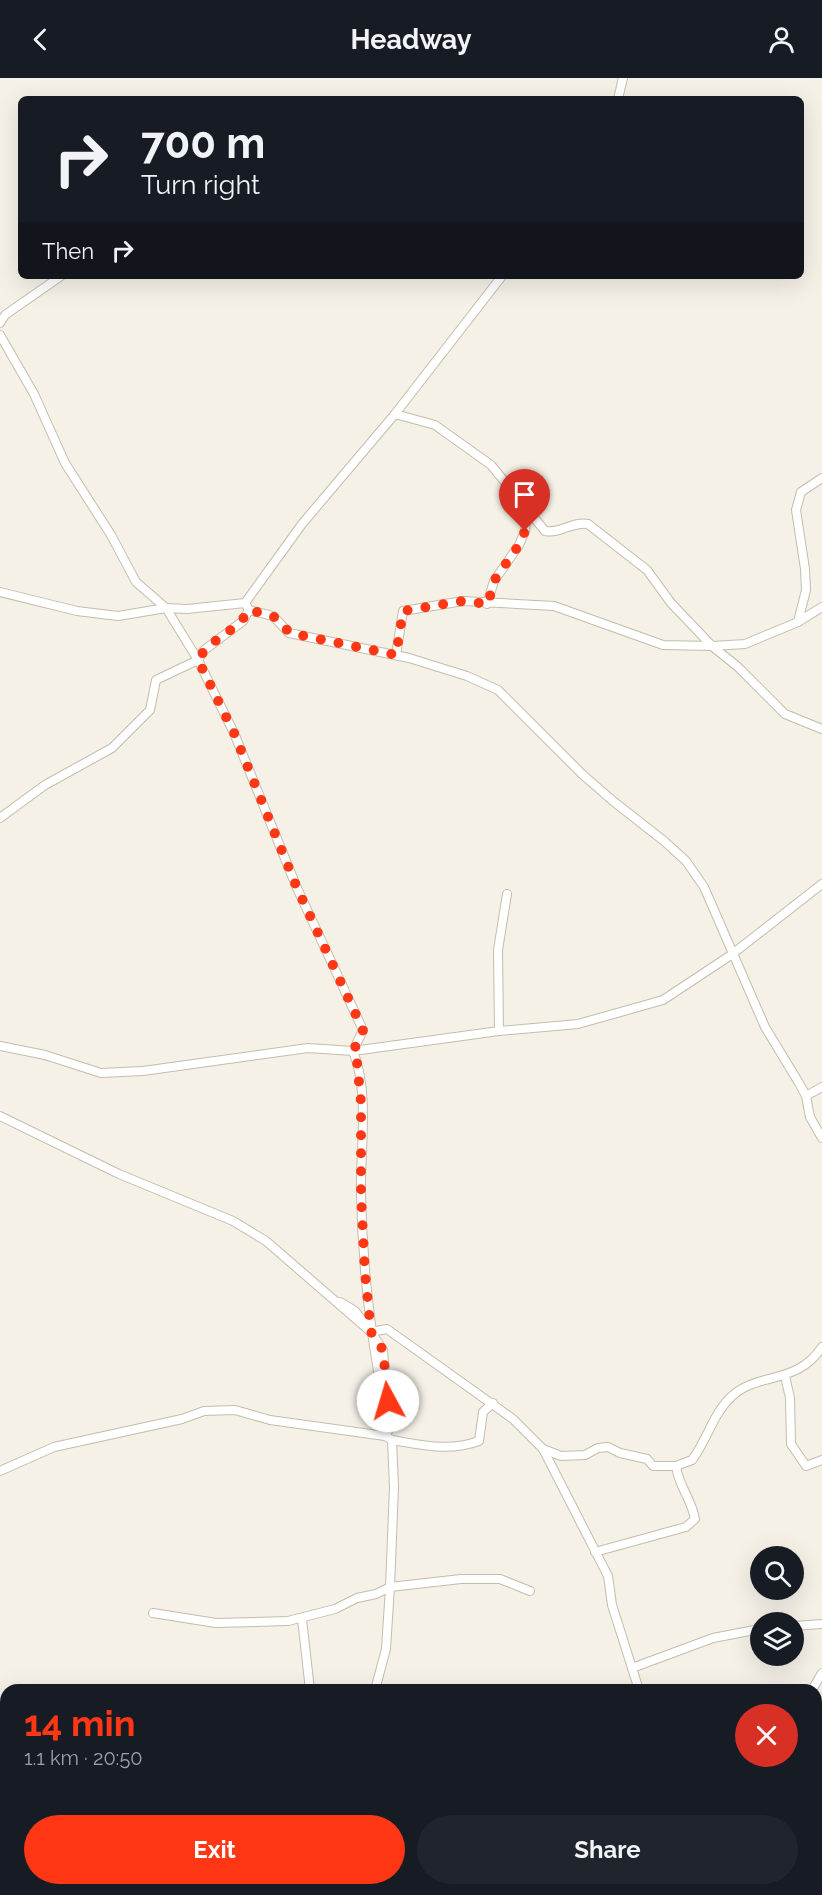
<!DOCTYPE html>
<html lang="en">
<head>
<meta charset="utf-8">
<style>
  :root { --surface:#171b24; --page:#20242c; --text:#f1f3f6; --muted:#9ea1a6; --accent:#ff3715 }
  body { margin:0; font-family:Raleway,sans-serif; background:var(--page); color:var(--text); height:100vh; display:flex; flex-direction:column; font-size:22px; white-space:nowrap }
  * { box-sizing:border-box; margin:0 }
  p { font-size:20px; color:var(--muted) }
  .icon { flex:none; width:33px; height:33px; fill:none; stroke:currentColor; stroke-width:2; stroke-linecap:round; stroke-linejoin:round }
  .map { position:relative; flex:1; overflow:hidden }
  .details { position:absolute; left:0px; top:1606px; width:822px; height:212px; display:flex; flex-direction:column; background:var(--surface); border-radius:18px 18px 0 0; box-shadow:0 6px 24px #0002 }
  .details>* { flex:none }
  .banner { position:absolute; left:18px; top:18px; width:786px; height:183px; border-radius:9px; box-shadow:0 6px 24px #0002; background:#171b24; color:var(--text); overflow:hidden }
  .fabs { position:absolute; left:750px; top:1468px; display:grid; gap:12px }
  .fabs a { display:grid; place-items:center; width:54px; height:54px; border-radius:50%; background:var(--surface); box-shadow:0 6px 24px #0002; font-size:30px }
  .pin { position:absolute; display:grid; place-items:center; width:51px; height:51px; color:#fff; margin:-62px -26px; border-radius:50% 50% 50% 0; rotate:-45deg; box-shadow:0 0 6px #0007 }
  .pin .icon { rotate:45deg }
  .me { position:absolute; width:66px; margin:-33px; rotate:354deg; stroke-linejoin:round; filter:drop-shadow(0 0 4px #0008) }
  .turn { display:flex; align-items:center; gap:21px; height:126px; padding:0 24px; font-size:27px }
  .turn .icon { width:78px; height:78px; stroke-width:2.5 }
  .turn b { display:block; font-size:42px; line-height:51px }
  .then { display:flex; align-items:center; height:57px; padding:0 24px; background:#0003; gap:12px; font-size:22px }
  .round { display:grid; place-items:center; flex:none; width:63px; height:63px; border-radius:32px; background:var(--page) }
  .headline { display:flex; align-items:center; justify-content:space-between; height:102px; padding:0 24px }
  h1 { font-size:36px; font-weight:700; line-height:45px; color:var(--accent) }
  .primary-button { display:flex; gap:12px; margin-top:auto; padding:12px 24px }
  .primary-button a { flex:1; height:69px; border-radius:36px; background:var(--accent); color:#fff; font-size:24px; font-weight:700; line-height:69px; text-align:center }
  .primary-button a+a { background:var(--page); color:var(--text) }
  header { display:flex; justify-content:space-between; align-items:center; height:78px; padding:0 24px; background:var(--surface); font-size:27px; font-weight:700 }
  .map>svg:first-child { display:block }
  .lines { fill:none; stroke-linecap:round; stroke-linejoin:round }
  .minor-casing { stroke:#c5bcab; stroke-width:10 }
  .minor { stroke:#fff; stroke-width:8 }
  .route { stroke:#ff3715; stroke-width:10; stroke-dasharray:0 18 }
</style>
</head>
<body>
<header><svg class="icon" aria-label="back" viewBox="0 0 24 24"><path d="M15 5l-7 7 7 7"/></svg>Headway<svg class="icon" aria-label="person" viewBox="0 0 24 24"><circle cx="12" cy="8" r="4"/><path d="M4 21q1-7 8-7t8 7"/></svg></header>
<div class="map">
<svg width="822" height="1817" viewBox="0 0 822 1817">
  <rect width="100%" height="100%" fill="#f5f1e7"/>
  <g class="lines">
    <g class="minor-casing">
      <g id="minor">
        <path d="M618,21L623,0"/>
        <path d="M0,245L5,237L61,198"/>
        <path d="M0,257L34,316L65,385L111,457L136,504L166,530L198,582L234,655L297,810L363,952L353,973C370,1016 360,1070 361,1115C362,1175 368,1234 378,1293"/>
        <path d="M395,336L435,347L491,387L545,453C560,456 573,443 588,446L647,492L671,525L712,568L738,589L785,636L822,651"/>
        <path d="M0,514L77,533L118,538L166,530L187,531L245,525L302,446L395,336L502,198"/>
        <path d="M245,525L249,532L273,538L289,555L409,580L467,598L498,612L582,696L613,723L664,763L686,783L704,809L765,949L799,1005L806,1018L810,1039L822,1060"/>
        <path d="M487,526L494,503L519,467L525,453L527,431"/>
        <path d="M798,544L806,512L805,491L796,432L801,414L822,400"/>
        <path d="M396,577L403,533L463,523L554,528L663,567L712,568L745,566L798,544L822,529"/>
        <path d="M0,740L45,707L112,670L150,632L156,602L198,582L203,573L243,543L249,532"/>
        <path d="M499,953L498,872L507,816"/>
        <path d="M0,968L45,977L101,995L143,993L308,970L353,973L499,953L578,946L663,922L731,877L822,806"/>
        <path d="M806,1018L822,1009"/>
        <path d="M0,1038L119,1096L233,1143L266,1163L371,1254L383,1272L389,1351L385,1358L392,1362L394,1409L390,1509L386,1571L375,1612"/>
        <path d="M340,1224L355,1233L371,1254L387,1251L513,1341L543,1371L608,1498L612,1527L639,1612"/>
        <path d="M785,1298L790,1320L791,1366L806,1388L822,1382"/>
        <path d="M392,1362C422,1367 449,1374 479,1363L483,1334L493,1325"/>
        <path d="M543,1371L561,1378L585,1377L598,1370L608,1369L620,1375L647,1381L653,1388H676L692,1382C707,1362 713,1336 731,1319C758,1293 796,1308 822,1269"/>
        <path d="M0,1393L54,1369L182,1341L204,1333L235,1332L270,1342L385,1358"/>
        <path d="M595,1474L686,1449L695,1441C692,1422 678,1407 676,1388"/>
        <path d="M153,1535L216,1545L288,1543L335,1531L357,1520L376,1516L390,1509L461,1501H500L530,1513"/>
        <path d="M302,1541L310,1612"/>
        <path d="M794,1548L822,1546"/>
        <path d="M632,1590L713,1560L760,1551"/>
        <path d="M812,1612L822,1595"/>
        <path d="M0,1716L6,1719"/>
        <path d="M816,1762H822"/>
        <path d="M712,1812L714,1817"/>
        <path d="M315,1817L318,1812"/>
        <path d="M507,1817L510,1812"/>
        <path d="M821,1817H822"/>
      </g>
    </g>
    <use href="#minor" class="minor"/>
  </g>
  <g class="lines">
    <path class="route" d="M388,1323L383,1272L371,1254L365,1195L361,1117V1024L357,984L353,974L363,952L297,810L234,655L198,582C210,560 236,555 249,532L273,538L290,555L396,577L403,533L463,523L488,526L494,503L519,467L525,453"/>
  </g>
</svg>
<div class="fabs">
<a><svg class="icon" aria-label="search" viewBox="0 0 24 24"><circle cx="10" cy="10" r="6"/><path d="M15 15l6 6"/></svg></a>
<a><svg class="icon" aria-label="layers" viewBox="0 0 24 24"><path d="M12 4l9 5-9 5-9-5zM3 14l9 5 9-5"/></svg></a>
</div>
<div class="pin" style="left:525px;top:453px;background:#d93025"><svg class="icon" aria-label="arrive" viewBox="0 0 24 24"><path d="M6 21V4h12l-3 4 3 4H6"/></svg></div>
<svg class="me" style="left:388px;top:1323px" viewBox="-20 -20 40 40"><circle r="19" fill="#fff"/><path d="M0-13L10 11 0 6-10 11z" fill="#ff3715"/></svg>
<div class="banner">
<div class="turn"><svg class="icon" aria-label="right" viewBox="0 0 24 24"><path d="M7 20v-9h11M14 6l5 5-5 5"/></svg><div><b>700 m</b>Turn right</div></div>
<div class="then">Then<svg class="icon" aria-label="right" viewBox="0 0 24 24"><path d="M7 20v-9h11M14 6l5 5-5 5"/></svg></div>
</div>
<section class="details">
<div class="headline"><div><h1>14 min</h1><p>1.1 km · 20:50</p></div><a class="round" style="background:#d93025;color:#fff"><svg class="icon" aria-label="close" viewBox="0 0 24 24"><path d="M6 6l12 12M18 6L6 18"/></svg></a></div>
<div class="primary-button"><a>Exit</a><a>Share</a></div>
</section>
</div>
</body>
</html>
